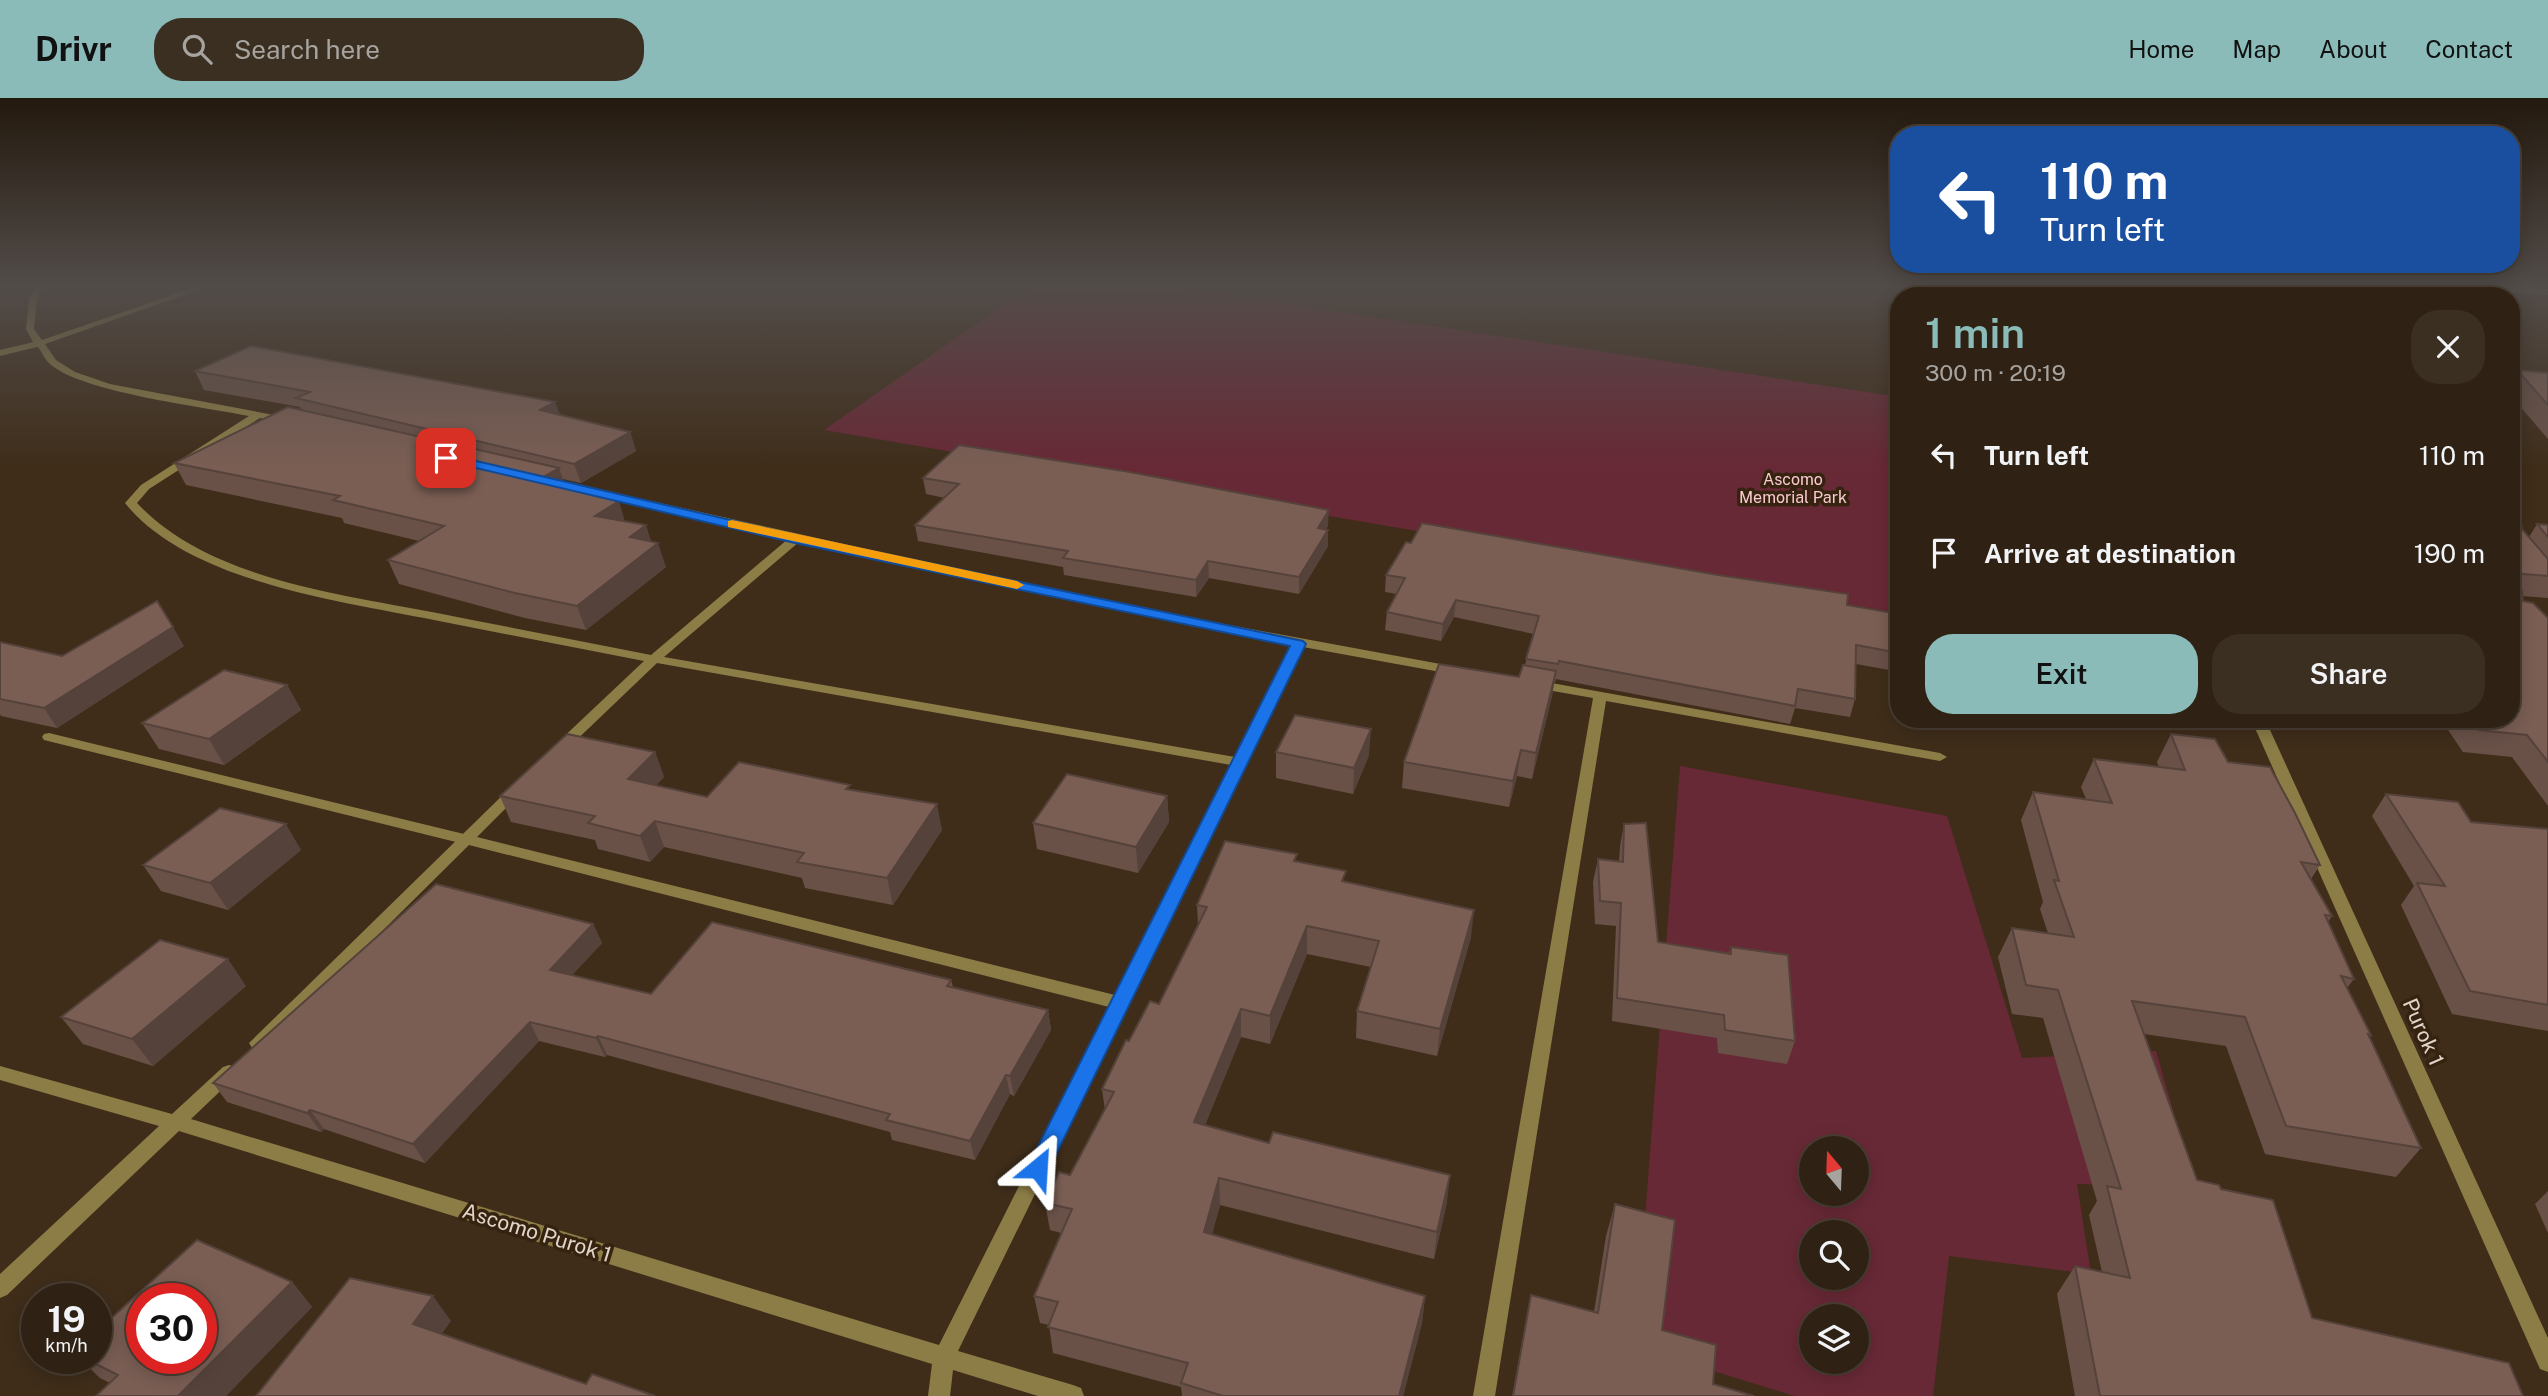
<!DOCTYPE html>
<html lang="en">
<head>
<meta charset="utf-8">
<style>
  :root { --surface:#2f2214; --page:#3b2f22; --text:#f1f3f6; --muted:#a7a4a0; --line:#4a3f34; --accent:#8bbbb9 }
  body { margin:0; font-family:"Public Sans",sans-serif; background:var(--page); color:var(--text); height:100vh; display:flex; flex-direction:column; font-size:26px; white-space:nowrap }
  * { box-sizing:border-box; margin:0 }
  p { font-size:23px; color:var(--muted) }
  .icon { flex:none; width:38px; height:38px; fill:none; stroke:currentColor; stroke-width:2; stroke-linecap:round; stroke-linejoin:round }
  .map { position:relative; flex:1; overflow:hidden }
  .details { position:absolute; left:1890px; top:189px; width:630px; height:441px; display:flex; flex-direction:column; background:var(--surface); border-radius:28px; box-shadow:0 4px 18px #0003,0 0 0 2px var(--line) }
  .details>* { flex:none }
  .hud { position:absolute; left:1890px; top:28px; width:630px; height:147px; border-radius:28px; box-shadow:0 4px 18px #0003,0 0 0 2px var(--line); background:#1a4fa0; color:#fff; overflow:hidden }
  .needle { width:46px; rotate:341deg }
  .tools { position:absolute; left:1799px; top:1038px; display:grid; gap:14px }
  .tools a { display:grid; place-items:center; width:70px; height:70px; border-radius:50%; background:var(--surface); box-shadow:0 4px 18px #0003,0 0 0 2px var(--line); font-size:35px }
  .speed { position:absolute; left:21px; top:1185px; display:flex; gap:14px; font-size:35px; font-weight:700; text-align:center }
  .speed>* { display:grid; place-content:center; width:91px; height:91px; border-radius:50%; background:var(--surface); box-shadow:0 4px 18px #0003,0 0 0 2px var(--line); line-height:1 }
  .speed small { font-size:18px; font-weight:400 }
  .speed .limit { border:10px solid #d22; background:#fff; color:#111 }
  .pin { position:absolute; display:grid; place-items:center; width:60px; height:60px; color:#fff; margin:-30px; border-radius:14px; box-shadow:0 4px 10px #0006 }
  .me { position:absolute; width:77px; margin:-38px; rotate:27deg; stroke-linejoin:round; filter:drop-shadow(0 0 5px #0008) }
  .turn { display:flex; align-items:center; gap:24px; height:147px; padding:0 35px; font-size:32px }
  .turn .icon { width:91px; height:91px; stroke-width:2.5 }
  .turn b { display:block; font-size:49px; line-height:60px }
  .round { display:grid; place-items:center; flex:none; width:74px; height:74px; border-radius:28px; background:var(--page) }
  .summary { display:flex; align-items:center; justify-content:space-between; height:119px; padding:0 35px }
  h1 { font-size:42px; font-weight:600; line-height:52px; color:var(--accent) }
  .cta { display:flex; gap:14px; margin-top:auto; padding:14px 35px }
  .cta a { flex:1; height:80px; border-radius:28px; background:var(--accent); color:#111; font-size:28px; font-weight:600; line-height:80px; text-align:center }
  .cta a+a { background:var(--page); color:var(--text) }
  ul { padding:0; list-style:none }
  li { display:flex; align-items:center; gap:21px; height:98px; padding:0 35px }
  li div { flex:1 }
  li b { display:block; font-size:26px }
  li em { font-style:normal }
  header { display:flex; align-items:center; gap:42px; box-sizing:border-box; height:98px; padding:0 35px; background:var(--accent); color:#111 }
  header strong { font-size:33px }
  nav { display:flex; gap:38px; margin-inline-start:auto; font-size:24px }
  .search { width:490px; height:63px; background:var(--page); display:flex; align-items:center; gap:18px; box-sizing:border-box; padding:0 24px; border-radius:28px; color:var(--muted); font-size:26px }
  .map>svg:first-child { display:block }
  .green { fill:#682936; fill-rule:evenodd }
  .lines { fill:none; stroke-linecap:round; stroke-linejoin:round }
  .lane { fill:#8c7d47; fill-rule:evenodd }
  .street { fill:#8c7d47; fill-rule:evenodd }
  .wall { fill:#695148 }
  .shaded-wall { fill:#55423b }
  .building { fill:#7a5e54; stroke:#55423b; stroke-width:2; fill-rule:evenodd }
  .route { fill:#1a73e8; stroke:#114b97; stroke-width:2 }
  .slow { fill:#f59e0b }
  .labels { text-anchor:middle; stroke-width:7; stroke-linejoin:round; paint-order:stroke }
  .far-park-label { font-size:16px; fill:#facad0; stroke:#352310 }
  .near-street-label { font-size:21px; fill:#e1d5ca; stroke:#352310 }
</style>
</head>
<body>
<header>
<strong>Drivr</strong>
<div class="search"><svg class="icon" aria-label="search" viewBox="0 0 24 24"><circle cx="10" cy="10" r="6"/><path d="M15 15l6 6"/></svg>Search here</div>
<nav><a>Home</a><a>Map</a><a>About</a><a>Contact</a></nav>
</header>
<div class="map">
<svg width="2548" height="1298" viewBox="0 0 2548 1298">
  <rect width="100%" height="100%" fill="#3f2d1a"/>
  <g class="green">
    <path d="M1032,187H1164L1899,299V515L824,332Z"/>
    <path d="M1680,668L1947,718L2022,960L2156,953L2195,1089L2077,1086L2091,1176L1949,1158L1933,1298H1795L1635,1249ZM1811,1050H1857V1096H1811ZM1811,1134H1857V1180H1811ZM1811,1218H1857V1264H1811Z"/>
  </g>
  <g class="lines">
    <g class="lane">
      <path d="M38,243L41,244V248L0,258V252Z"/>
      <path d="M49,635L464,736L469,737L472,741L469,745L464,746L44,642L42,639L44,636Z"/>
    </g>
    <g class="street">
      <path d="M38,187H46L37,200L34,231L42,242L201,187H213L45,246L56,262L75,274L110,286L290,320L291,322L286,325L260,320L149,391L137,405C208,481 339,496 437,515C508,529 580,543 651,557L788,441L544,385L543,383L548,380L1001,481L1229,527L1462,570L1464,573L1462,576L1457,577L1303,549L958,1253L1073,1287L1081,1290L1084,1298H1038L953,1272L950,1298H928L932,1266L179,1033L7,1197L0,1200V1176L159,1028L0,982V968L172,1016L223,969L229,967L235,969L238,974L235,979L191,1021L939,1247L1109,909L469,747L264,950L258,952L252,950L249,945L511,689L516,687L523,692L521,695L477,739L1115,897L1231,667L657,565L566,652H556L554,649L556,646L644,563C574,549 504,536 434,522C340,503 188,484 125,405L141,387L249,318C204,309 81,294 50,266C45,262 42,254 38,249L35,248L26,231L29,200ZM799,444L1115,512L1291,547L1235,659L664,559Z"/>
      <path d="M2055,187H2063L2068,198H2060Z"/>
      <path d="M2453,187L2548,191V197L2457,190Z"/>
      <path d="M1535,582L1940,655L1947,659L1940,663L1606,603L1495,1298H1473L1593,600L1530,589L1528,586Z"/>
      <path d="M2251,621H2265L2548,1240V1274L2540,1271Z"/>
    </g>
  </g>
  <g class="wall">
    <path d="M2115,187H2133L2203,198H2110Z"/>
    <path d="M2517,272L2548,275V341L2511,298V282Z"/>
    <path d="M195,273L555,304L559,317L630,334L636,353L581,385L563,381L566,390L625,424L651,443L666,469L586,532L525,520L399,486L388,462L419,443L344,425L342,420L186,387L174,365L301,311L300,309L204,292Z"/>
    <path d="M923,380L1328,428L1326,431L1328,432V448L1299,496L1209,480L1196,499L1064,477L1063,469L918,443L915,427L945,400L926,396Z"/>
    <path d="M2511,424L2522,431L2529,439L2537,426L2548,427V500L2522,498L2523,503L2548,520V708L2512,659L2463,654L2446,629L2378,621H2511Z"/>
    <path d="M1386,477L1847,507L1899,516V562L1895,573L1856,566L1855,601L1850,619L1795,610L1790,626L1556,581L1555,584H1554L1552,598L1532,681L1517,678L1509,709L1402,690L1404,664L1519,579L1525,567L1534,536L1454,519L1441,543L1385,532L1387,514L1397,496L1385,494Z"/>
    <path d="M0,544L62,558L184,548L57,630L1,618L0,616Z"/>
    <path d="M287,587L301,612L224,667L159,651L142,625Z"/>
    <path d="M2171,636L2228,664L2320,767L2311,781L2332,818L2328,824L2354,881L2347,890L2371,937L2369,939L2421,1050L2396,1079L2265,1056L2226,948L2144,936L2197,1082L2221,1091L2312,1220L2523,1298H2075L2057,1196L2075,1168L2102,1174L2089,1117L2097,1103L2043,920L2012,916L1998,859L2012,830L2048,835L2040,811L2043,804L2021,722L2033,694L2086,701L2081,689L2094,661L2159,669L2157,664Z"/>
    <path d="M655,654L664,679L656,687L707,699L851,691L942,732L893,807L805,790L802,780L664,749L650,764L598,751L595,742L511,724L500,698Z"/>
    <path d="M1276,654L1369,657L1353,696L1276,680Z"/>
    <path d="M2386,696L2471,724L2548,731V933L2452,916L2401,807L2414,788L2372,718Z"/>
    <path d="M1167,698L1169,724L1138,775L1037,751L1033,725Z"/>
    <path d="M1624,726L1658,844L1729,855L1731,849L1795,943L1787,966L1718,955L1717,940L1612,923L1616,828L1595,826L1593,784L1598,761L1619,763L1620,748Z"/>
    <path d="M301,752L228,812L161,793L143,767Z"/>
    <path d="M1297,764L1345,783L1471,839L1437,958L1356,940L1357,913L1371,869L1307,856L1270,946L1241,939L1205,1027L1447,1104L1434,1161L1220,1107L1212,1136L1425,1198L1422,1225L1403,1298H1182L1181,1289L1053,1255L1049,1227L1040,1225L1034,1198L1061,1135L1050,1132L1045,1105L1070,1077L1105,1012L1102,991L1129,943L1159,906L1198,827L1197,807Z"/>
    <path d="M593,826L602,845L572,877L651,896L951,882L953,889L1048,912L1051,932L1014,998L1010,996L975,1062L892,1042L890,1034L607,957L605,959L539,943L425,1065L324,1031L321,1034L227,1004L213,985Z"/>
    <path d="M246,888L153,968L83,946L61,919Z"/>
    <path d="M2548,1093V1135L2535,1106Z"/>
    <path d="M1615,1106L1662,1232L1713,1286L1754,1298H1512L1531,1197L1594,1214L1606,1138Z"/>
    <path d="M292,1184L312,1209L226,1298H96L110,1285L100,1280L79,1260H96Z"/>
  </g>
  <g class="shaded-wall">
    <path d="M555,304L562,322L540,312Z"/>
    <path d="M630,334L636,353L581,385L574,366Z"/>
    <path d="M559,370L567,393L538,382Z"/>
    <path d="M619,403L626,427L595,418Z"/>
    <path d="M1329,412L1328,428L1317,446L1318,430Z"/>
    <path d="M646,427L653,449L658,445L666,469L586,532L577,508L630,439Z"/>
    <path d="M1328,432V448L1299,496V479Z"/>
    <path d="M1208,463L1209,480L1196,499V482Z"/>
    <path d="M1456,502L1454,519L1441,543L1443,526Z"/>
    <path d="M173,529L184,548L57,630L44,610Z"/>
    <path d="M1556,573L1552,598L1532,681L1536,655Z"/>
    <path d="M287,587L301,612L224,667L209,641Z"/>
    <path d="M1371,631L1369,657L1353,696L1354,670Z"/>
    <path d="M1521,652L1517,678L1509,709L1513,683Z"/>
    <path d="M655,654L664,679L638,706L628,681Z"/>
    <path d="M1167,698L1169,724L1138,775L1136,749Z"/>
    <path d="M937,706L942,732L893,807L887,780Z"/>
    <path d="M655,723L664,749L650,764L640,738Z"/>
    <path d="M286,726L301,752L228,812L210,785Z"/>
    <path d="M1474,812L1471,839L1437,958L1440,931Z"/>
    <path d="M593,826L602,845L559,891L550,872Z"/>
    <path d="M1307,828V856L1270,946V918Z"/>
    <path d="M228,861L246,888L153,968L132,941Z"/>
    <path d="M1241,911V939L1195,1051L1194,1024Z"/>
    <path d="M1048,912L1051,932L1014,998L1010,978Z"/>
    <path d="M530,924L539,943L425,1065L413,1046Z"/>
    <path d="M598,938L607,957L605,959L596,940Z"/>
    <path d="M1006,977L1010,996L975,1062L970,1043Z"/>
    <path d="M310,1012L324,1031L321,1034L307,1015Z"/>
    <path d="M1450,1077L1447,1104L1434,1161L1437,1134Z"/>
    <path d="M1219,1080L1220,1107L1205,1161L1204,1134Z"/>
    <path d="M292,1184L312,1209L226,1298H178Z"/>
    <path d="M433,1198L451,1223L431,1251L413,1226Z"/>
    <path d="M1425,1198L1422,1225L1403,1298H1399Z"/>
  </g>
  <g class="building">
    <path d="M2117,187H2133L2203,198H2122Z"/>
    <path d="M251,248L555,304L540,312L630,334L574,366L296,300L310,294L195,273Z"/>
    <path d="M2517,272L2548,275V307Z"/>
    <path d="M288,309L559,370L538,382L619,403L595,418L646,427L630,439L658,445L577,508L515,495L388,462L444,428L333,402L340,398L174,365Z"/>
    <path d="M959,347L1130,374L1329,412L1318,430L1328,432L1299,479L1208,463L1196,482L1063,460L1068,453L915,427L959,386L923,380Z"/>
    <path d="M2511,424L2521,425L2522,431L2548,461V478L2511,475Z"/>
    <path d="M1422,425L1718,477L1848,496L1847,507L1899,516V555L1856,547L1855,601L1798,591L1795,608L1559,563L1558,566L1526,561L1539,518L1456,502L1443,526L1387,514L1405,480L1386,477L1406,444L1411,445Z"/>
    <path d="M2537,426L2548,427V439Z"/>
    <path d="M2511,481L2522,493L2523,503L2533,505L2548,520V664L2527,637L2478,632L2470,621H2511Z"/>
    <path d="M157,503L173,529L44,610L0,601V544L62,558Z"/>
    <path d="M1439,566L1519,579L1523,567L1556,573L1536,655L1521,652L1513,683L1404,664Z"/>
    <path d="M224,572L287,587L209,641L142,625Z"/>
    <path d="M1295,617L1371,631L1354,670L1276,654Z"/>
    <path d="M567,636L655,654L628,681L707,699L739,664L850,687L846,691L937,706L887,780L797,764L804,755L655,723L640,738L588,725L595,718L500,698Z"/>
    <path d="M2171,636L2215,641L2228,664L2270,669L2295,715L2320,767L2301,764L2332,818L2325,817L2354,881L2341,878L2371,937L2368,936L2421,1050L2286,1028L2245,919L2132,903L2197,1082L2219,1087L2221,1091L2273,1102L2312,1220L2509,1265L2523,1298H2100L2075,1168L2130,1180L2107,1088L2121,1091L2058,892L2026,887L2012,830L2074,839L2054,782L2059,783L2033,694L2112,705L2094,661L2185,672Z"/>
    <path d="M1067,676L1167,698L1136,749L1033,725Z"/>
    <path d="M2386,696L2458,704L2471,724L2548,731V907L2470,893L2417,785L2445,788Z"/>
    <path d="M220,710L286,726L210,785L143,767Z"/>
    <path d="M1646,725L1658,844L1731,856V849L1788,857L1795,943L1725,932L1724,917L1617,900L1621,805L1600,803L1598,761L1623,764L1624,726Z"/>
    <path d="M1225,743L1297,756L1294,763L1346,773L1342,783L1474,812L1440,931L1357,913L1379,843L1307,828L1270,918L1241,911L1194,1024L1269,1045L1273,1034L1450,1077L1437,1134L1219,1080L1204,1134L1425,1198L1399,1298H1223L1181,1285L1188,1265L1048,1229L1058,1204L1034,1198L1072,1111L1045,1105L1059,1074L1070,1077L1114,994L1102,991L1126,942L1129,943L1150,903L1159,906L1207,809L1197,807Z"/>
    <path d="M436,786L593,826L550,872L651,896L712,824L951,882L947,888L1048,912L1010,978L1006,977L970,1043L886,1022L890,1016L598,938L596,940L530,924L413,1046L310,1012L307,1015L213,985Z"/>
    <path d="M160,842L228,861L132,941L61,919Z"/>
    <path d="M1615,1106L1675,1122L1662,1232L1716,1247L1713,1286L1754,1298H1513L1531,1197L1598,1215Z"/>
    <path d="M197,1142L292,1184L178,1298H96L118,1277L84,1260H96V1234ZM142,1200H201V1260H142Z"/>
    <path d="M350,1180L433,1198L413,1226L586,1286L592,1276L655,1298H256Z"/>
  </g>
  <linearGradient id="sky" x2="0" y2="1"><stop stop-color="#23190e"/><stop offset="0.51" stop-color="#524c49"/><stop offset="1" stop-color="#524c49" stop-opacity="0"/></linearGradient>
  <rect width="2548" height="369" fill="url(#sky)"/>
  <path class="route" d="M446,356L795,437L1303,543L1306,546L1046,1077L1038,1079L1030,1077L1027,1070L1290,548L795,445L442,362L440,360Z"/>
  <path class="slow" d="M732,422L1017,483L1024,487L1017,491L728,429V423Z"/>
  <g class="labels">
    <g class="far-park-label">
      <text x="1793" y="387">Ascomo<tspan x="1793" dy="18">Memorial Park</tspan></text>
    </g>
    <g class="near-street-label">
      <text transform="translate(2423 934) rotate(66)" y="7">Purok 1</text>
      <text transform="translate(537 1135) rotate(17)" y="7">Ascomo Purok 1</text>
    </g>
  </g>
</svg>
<div class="tools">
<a><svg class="needle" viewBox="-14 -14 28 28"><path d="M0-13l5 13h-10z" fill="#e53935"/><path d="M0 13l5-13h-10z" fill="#a7a4a0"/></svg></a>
<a><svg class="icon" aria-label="search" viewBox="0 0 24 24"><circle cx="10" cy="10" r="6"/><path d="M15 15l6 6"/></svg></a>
<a><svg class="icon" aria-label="layers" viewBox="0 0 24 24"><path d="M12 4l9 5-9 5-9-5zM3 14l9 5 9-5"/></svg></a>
</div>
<div class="speed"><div>19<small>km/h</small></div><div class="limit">30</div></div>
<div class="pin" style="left:446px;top:360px;background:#d93025"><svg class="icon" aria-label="arrive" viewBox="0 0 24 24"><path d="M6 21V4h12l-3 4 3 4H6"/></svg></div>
<svg class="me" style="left:1038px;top:1070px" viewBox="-20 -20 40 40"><path d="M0-17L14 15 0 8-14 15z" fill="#1a73e8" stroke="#fff" stroke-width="4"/></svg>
<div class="hud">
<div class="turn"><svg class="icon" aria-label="left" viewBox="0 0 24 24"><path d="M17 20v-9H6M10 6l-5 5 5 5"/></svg><div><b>110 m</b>Turn left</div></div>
</div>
<section class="details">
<div class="summary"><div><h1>1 min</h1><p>300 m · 20:19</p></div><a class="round"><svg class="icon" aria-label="close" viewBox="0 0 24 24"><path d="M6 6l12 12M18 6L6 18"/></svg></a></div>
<ul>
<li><svg class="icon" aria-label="left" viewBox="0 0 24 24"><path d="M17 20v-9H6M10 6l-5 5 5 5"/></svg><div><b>Turn left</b></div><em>110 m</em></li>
<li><svg class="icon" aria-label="arrive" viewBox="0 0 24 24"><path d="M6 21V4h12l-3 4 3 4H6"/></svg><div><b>Arrive at destination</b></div><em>190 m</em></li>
</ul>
<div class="cta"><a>Exit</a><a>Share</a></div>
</section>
</div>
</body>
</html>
